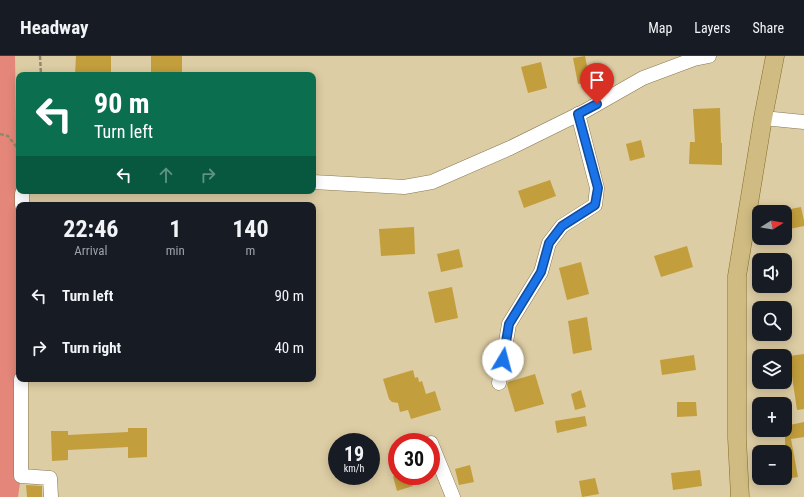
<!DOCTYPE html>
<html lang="en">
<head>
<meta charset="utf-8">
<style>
  :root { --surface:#171b24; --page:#20242c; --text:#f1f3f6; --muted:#9ea1a6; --line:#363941 }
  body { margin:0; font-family:"Roboto Condensed",sans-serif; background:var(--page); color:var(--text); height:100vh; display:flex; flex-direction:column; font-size:15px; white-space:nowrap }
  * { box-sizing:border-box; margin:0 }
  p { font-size:13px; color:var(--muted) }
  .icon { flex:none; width:22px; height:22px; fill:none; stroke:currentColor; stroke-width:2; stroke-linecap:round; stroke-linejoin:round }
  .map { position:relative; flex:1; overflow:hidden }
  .sheet { position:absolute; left:16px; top:146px; width:300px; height:180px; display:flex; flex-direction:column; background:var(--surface); border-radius:8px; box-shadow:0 2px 10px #0003 }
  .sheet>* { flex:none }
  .guide { position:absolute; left:16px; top:16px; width:300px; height:122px; border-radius:8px; box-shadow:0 2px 10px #0003; background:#0b6e4f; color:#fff; overflow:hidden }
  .needle { width:26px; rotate:79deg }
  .fabs { position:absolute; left:752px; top:149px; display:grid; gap:8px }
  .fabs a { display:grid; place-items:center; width:40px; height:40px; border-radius:8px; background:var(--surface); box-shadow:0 2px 10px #0003; font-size:20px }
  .speed { position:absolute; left:328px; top:377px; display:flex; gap:8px; font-size:20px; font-weight:700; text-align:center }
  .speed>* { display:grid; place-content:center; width:52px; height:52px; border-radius:50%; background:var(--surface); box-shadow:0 2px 10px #0003; line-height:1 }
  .speed small { font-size:10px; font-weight:400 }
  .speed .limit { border:6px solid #d22; background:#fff; color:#111 }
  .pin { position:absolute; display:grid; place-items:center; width:34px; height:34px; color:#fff; margin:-41px -17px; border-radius:50% 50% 50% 0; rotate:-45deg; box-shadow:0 0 4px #0007 }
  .pin .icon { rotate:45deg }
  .me { position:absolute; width:44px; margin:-22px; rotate:8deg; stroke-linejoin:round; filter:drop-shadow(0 0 3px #0008) }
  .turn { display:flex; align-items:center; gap:14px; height:84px; padding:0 12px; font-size:18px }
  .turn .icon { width:52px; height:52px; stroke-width:2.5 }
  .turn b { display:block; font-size:28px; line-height:34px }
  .lanes { display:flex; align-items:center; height:38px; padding:0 12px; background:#0003; justify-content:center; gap:20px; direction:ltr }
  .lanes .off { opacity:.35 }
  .eta { display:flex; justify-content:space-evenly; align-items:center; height:68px; text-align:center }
  .eta b { font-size:24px; font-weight:700; line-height:28px }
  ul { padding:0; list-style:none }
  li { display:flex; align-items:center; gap:12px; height:52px; padding:0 12px }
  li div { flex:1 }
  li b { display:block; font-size:15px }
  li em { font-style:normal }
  header { display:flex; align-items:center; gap:24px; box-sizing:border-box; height:56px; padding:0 20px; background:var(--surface); border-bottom:1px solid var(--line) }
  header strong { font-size:19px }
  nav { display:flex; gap:22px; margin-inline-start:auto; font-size:14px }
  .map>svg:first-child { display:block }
  .green { fill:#e4877a }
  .building { fill:#c29e3c }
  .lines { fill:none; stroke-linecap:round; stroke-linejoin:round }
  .minor-casing { stroke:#877852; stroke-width:15 }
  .major-casing { stroke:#826a26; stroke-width:19 }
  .path { stroke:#94886a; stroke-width:2.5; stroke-dasharray:4 2; stroke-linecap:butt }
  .minor { stroke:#fff; stroke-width:14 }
  .major { stroke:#d0bc82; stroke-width:18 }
  .route-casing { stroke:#114b97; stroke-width:10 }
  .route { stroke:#1a73e8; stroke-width:7 }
</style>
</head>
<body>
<header>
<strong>Headway</strong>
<nav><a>Map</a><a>Layers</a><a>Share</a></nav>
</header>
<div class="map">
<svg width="804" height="441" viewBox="0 0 804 441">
  <rect width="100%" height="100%" fill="#ddcda4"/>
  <path class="green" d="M0,0H15L21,420L18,441H0Z"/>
  <g class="building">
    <path d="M76,0H111V19H75Z"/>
    <rect x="151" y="0" width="31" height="19"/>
    <path d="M585,0L590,26L578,28L573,2Z"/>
    <path d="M541,6L547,32L528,37L521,11Z"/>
    <path d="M720,52L721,87H722V109L689,108L690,86H695L693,53Z"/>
    <path d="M641,84L645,101L630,105L626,88Z"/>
    <path d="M550,124L556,140L524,152L518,135Z"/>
    <path d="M801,151L804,165V170L785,174V154Z"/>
    <path d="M414,171L415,198L381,200L379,173Z"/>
    <path d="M687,190L693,211L661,221L654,200Z"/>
    <path d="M459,193L463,211L441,216L437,198Z"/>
    <path d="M581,206L589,238L567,244L559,212Z"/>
    <path d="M452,231L458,262L435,267L428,236Z"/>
    <path d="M587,261L592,294L573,298L568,265Z"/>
    <path d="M804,298V353L797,354L789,300Z"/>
    <path d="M694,299L696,314L662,319L660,304Z"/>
    <path d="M413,314L415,322L418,321L419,326L422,325L426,338L435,335L441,354L411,363L408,354L400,356L398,347L392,346L389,343L383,323Z"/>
    <path d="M535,318L544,348L515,356L507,329L508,326Z"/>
    <path d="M581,334L586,351L575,354L571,338Z"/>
    <path d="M677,346H696L697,360L677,361Z"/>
    <path d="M585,360L587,370L557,377L555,365Z"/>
    <path d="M804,366V381L791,383L798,421L785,423V370Z"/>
    <path d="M128,372H147V401L128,402V391L68,394V404L52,405L51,375H68V379L128,376Z"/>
    <path d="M470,409L474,426L459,429L455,413Z"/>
    <path d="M700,414L702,430L673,434L671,417Z"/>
    <path d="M393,420H410L413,430L397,435Z"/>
    <path d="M595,422L599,438L582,441L579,425Z"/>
    <path d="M26,429L42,430V441H27Z"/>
  </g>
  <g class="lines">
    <g class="minor-casing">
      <g id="minor">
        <path d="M763,62L804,66"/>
        <path d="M313,126L404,131L432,126L510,92L585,55L643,22L694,3L709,0"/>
        <path d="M22,149V138L23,135"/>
        <path d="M21,323V420L50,422L51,441"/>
        <path d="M499,327L509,268L541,216L549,187L562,170L595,149L597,132L578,58"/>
        <path d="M431,387L453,441"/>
      </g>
    </g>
    <g class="major-casing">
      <path id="major" d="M740,441L737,382V220L763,62L775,0"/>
    </g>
    <g class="path">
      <path d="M40,0L41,19"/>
      <path d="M0,78L8,80L19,94"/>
    </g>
    <use href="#minor" class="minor"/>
    <use href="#major" class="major"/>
  </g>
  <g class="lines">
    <g class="route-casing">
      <path id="route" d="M503,304L509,268L541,216L549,187L562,170L595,149L598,132L578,58L597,48"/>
    </g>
    <use href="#route" class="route"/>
  </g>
</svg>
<div class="fabs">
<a><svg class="needle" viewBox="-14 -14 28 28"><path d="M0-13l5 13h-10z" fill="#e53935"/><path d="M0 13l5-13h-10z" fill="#9ea1a6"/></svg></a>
<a><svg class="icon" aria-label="sound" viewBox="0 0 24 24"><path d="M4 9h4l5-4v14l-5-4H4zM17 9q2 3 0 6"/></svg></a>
<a><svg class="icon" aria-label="search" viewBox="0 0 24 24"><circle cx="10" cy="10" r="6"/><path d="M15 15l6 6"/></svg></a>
<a><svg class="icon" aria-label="layers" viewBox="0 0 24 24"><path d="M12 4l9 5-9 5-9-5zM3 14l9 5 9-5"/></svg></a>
<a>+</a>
<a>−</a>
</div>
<div class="speed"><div>19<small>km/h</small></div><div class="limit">30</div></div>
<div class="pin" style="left:597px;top:48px;background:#d93025"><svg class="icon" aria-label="arrive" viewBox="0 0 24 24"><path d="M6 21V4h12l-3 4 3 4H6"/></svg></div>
<svg class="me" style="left:503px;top:304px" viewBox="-20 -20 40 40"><circle r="19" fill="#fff"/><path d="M0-13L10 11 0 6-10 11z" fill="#1a73e8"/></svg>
<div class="guide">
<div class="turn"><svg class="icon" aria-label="left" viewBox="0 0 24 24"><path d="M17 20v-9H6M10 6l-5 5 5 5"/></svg><div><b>90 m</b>Turn left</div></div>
<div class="lanes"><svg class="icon" aria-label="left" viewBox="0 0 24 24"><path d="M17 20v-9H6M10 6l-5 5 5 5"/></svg><svg class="icon off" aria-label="ahead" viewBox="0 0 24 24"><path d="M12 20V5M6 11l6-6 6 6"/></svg><svg class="icon off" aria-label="right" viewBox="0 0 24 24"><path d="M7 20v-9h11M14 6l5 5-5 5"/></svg></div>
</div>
<section class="sheet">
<div class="eta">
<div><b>22:46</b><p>Arrival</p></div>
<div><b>1</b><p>min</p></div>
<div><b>140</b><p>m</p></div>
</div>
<ul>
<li><svg class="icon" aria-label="left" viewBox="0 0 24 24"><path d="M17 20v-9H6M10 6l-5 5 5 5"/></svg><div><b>Turn left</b></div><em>90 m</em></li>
<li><svg class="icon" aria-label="right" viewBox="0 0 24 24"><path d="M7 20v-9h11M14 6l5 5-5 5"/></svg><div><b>Turn right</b></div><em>40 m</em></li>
</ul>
</section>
</div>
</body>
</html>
